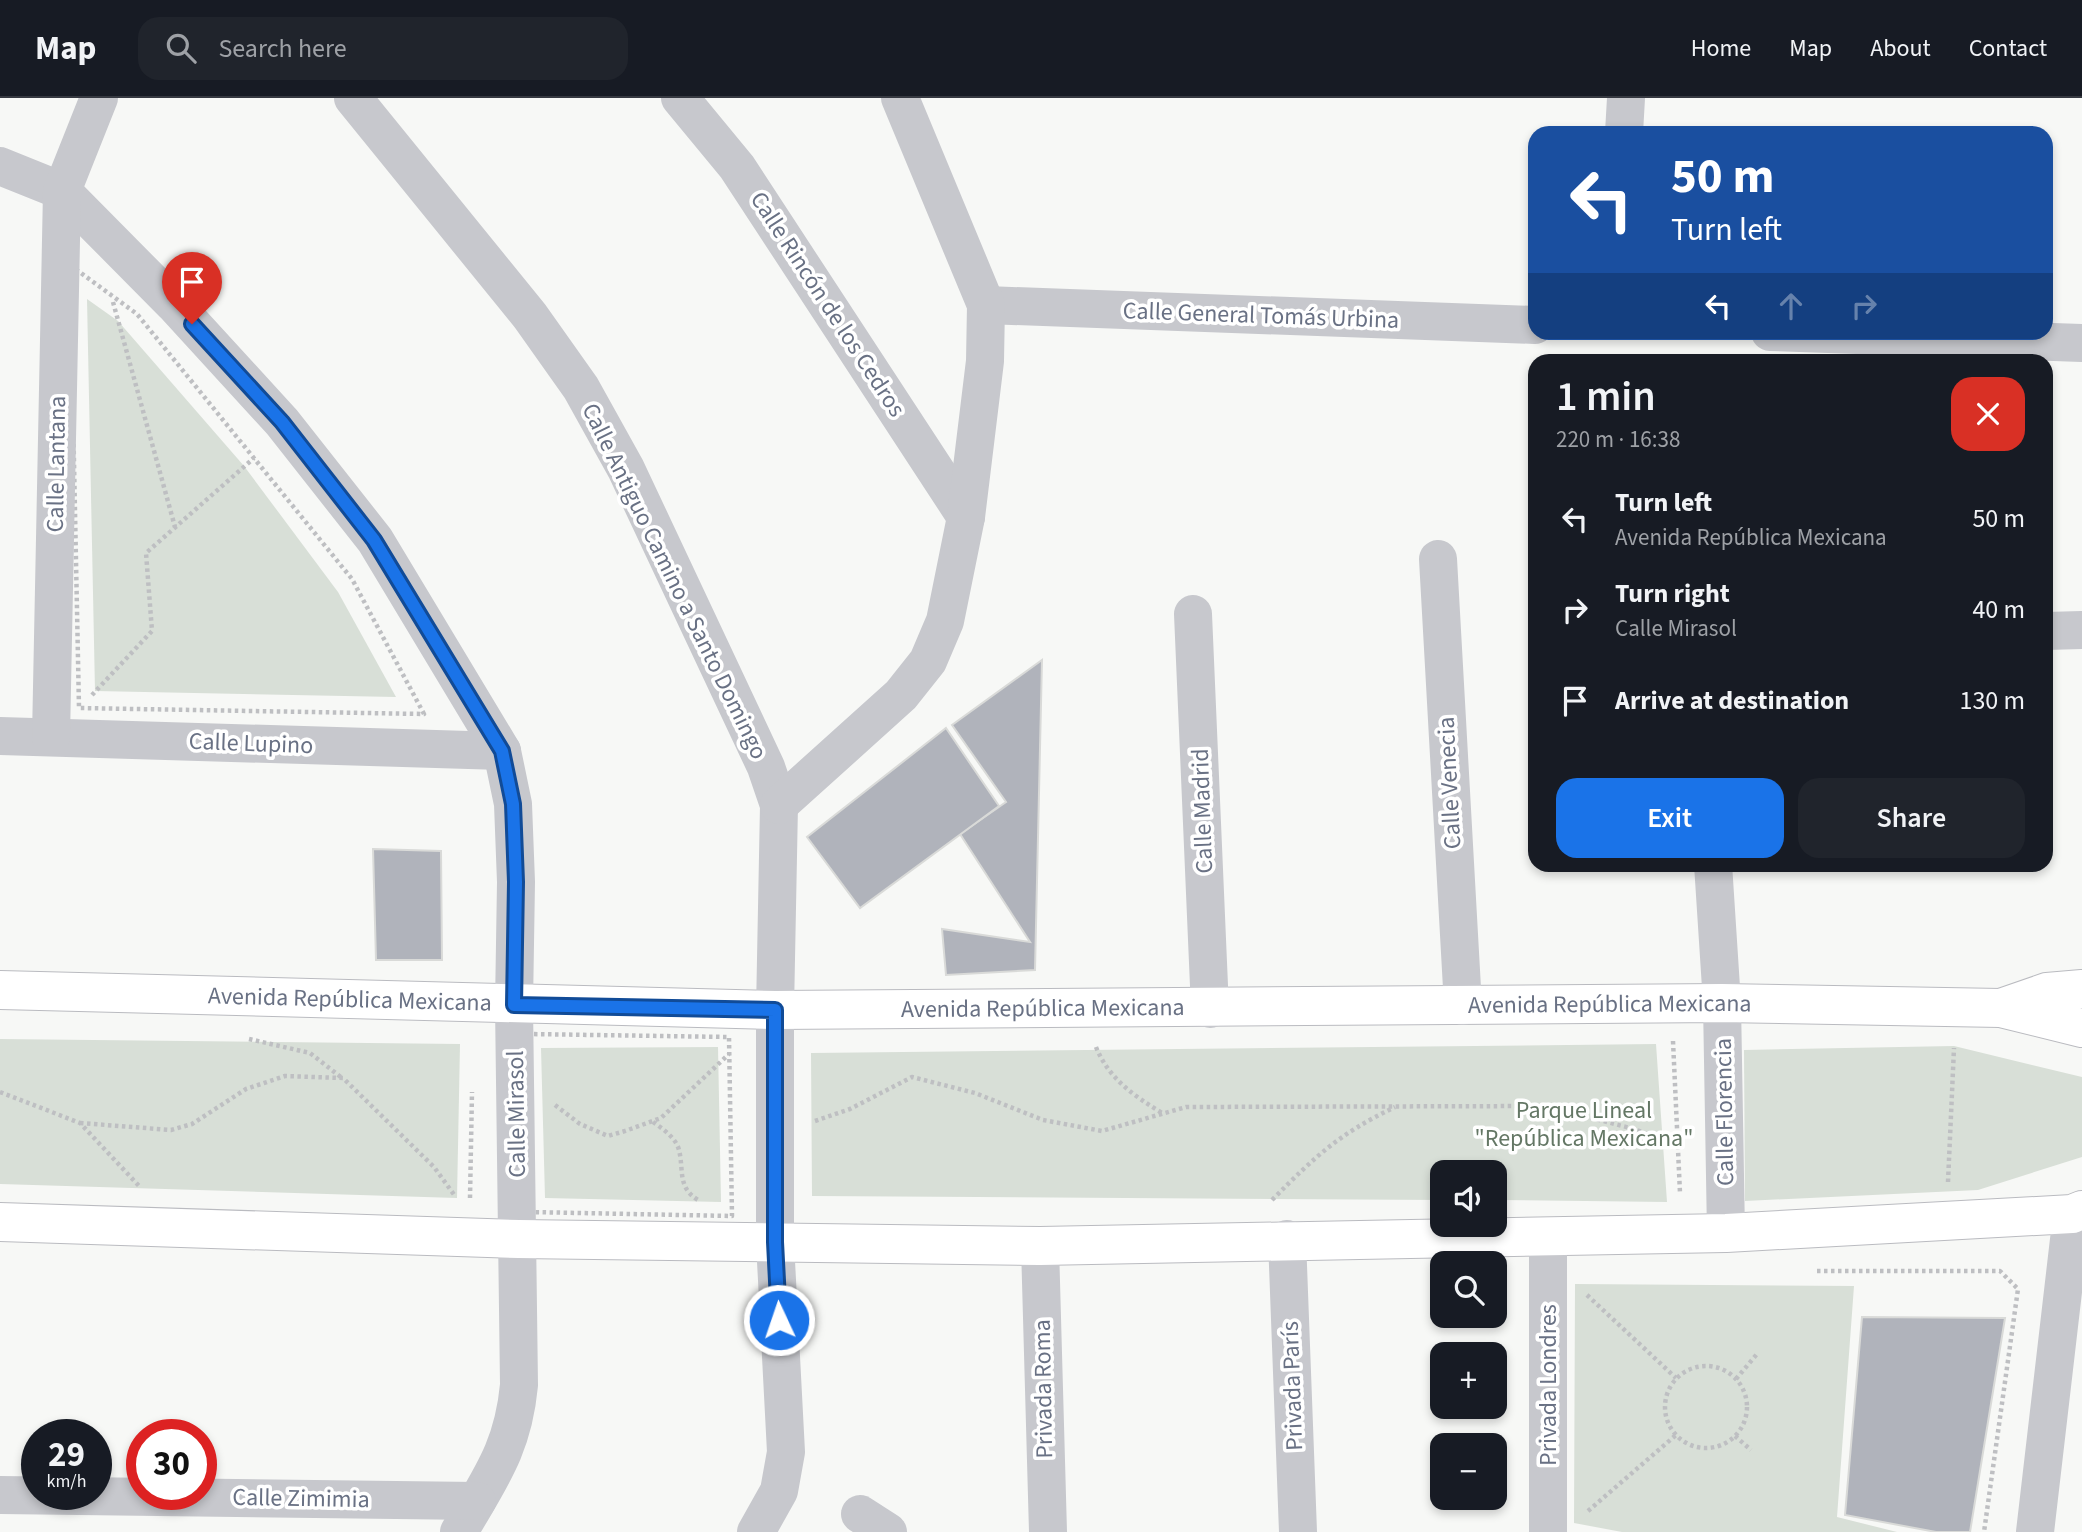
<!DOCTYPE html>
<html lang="en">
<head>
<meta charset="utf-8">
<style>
  :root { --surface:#171b24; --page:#20242c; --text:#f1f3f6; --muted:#9ea1a6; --line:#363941; --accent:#1a73e8 }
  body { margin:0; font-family:"Source Sans 3",sans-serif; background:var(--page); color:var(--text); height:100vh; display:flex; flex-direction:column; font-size:26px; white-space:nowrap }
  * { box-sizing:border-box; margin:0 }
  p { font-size:23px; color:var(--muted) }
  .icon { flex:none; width:38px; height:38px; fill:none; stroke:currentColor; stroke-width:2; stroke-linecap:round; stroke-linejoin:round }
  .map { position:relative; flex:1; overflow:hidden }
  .panel { position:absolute; left:1528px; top:256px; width:525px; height:518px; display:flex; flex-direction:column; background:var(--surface); border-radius:21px; box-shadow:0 4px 10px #0003 }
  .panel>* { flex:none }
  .banner { position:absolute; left:1528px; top:28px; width:525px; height:214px; border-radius:21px; box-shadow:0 4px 10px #0003; background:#1a4fa0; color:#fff; overflow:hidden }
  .fabs { position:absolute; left:1430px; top:1062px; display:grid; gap:14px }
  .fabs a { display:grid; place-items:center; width:77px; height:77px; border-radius:14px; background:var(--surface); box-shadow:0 4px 10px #0003; font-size:35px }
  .speed { position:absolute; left:21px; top:1321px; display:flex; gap:14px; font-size:35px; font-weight:700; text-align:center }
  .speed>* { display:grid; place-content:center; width:91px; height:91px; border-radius:50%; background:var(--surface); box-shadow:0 4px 10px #0003; line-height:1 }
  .speed small { font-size:18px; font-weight:400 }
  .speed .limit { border:10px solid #d22; background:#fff; color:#111 }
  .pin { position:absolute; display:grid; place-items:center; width:60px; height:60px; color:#fff; margin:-72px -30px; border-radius:50% 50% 50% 0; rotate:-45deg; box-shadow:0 0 7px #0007 }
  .pin .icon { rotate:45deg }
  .me { position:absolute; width:77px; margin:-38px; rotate:357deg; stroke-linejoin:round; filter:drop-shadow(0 0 5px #0008) }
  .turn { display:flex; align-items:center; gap:24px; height:147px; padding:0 28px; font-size:32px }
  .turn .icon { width:91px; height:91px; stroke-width:2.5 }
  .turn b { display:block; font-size:49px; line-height:60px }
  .lanes { display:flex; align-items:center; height:66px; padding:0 28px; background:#0003; justify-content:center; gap:35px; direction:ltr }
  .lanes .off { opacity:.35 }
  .round { display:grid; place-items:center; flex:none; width:74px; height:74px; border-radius:21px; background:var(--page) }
  .headline { display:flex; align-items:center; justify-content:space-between; height:119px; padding:0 28px }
  h1 { font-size:42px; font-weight:600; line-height:52px }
  .cta { display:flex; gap:14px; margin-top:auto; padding:14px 28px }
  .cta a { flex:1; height:80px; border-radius:21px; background:var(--accent); color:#fff; font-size:28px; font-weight:600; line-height:80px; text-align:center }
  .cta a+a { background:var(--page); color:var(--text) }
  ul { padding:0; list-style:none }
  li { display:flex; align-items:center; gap:21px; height:91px; padding:0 28px }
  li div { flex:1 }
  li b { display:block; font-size:26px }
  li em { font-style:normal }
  header { display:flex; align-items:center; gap:42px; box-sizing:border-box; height:98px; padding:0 35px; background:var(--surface); border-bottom:2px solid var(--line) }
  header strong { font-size:33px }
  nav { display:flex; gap:38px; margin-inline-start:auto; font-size:24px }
  .search { width:490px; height:63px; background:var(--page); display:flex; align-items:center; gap:18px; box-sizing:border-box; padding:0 24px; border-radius:21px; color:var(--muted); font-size:26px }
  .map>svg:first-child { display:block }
  .green { fill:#d8dfd7 }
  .building { fill:#b0b3bb; stroke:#d9dad8; stroke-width:2 }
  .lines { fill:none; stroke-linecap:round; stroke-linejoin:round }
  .major-casing { stroke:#babbc0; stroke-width:40 }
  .path { stroke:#bebfc2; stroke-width:4.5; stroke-dasharray:3.5 3.5; stroke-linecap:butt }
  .minor { stroke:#c7c8cd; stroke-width:38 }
  .major { stroke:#fff; stroke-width:38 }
  .route-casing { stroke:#114b97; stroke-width:18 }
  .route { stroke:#1a73e8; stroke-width:12 }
  .labels { text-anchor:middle; stroke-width:7; stroke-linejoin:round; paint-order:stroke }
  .street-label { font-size:24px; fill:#697184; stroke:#fff }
  .park-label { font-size:24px; fill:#647765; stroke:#fff }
</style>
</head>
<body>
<header>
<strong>Map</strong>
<div class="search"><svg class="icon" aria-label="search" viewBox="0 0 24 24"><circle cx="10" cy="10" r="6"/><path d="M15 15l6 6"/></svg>Search here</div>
<nav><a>Home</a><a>Map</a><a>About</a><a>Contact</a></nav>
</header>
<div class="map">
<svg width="2082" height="1434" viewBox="0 0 2082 1434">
  <rect width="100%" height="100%" fill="#f7f8f6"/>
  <g class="green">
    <path d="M87,201L118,223L244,368L338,494L396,599L95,593Z"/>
    <path d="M0,941L460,946L457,1100L0,1086Z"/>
    <path d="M1656,946L1667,1104L1495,1102L1494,1074H1442V1102L812,1098L811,955Z"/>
    <path d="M1954,948L2082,979V1059L1978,1092L1745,1103L1744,952Z"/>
    <path d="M718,949L721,1104L545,1100L541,950Z"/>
    <path d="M1575,1186L1854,1188L1837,1419L1897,1434H1622L1574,1425Z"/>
  </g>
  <g class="building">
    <path d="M1042,562L1035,872L946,877L942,831L1030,844L960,736L1006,704L952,627Z"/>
    <path d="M946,630L999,708L860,810L807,739Z"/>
    <path d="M373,751L441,753L442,862H376Z"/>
    <path d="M1862,1219L2005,1220L1970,1434H1936L1845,1417Z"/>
  </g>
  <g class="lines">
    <g class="major-casing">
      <g id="major">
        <path id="s1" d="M0,892L775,912L1722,905L2001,910L2082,930"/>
        <path d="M2001,910L2047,894L2082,891"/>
        <path d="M0,1124L519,1141L1040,1148L1726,1135L2072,1116L2082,1112"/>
      </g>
    </g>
    <g class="path">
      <path d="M70,167L137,216L352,481L424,616L79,610Z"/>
      <path d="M113,204L175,429"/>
      <path d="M92,597L152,533L146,455L254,360"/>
      <path d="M527,936L729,939L732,1118L529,1114Z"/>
      <path d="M249,941L310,955L342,980"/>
      <path d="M1673,943L1680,1095"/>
      <path d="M1096,949C1109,981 1133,997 1162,1015"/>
      <path d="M0,994L80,1025L140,1089"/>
      <path d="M555,1007L580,1026L608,1038L625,1033L661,1020L729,956"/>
      <path d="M815,1023L850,1011L912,979L975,995L1043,1022L1102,1033L1186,1009L1545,1008L1634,1031L1677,1048"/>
      <path d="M653,1024C663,1031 676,1040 679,1052C684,1072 677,1089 698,1102"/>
      <path d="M80,1025L171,1032L192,1026L246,991L285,978L343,980L434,1069L455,1098"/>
      <path d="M1948,1084L1954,950"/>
      <path d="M470,1100L472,994"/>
      <path d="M1272,1102C1316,1058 1337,1037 1395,1009"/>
      <path d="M1817,1173H2000L2018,1191L1984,1434"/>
      <path d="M1587,1197L1676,1280"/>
      <circle cx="1706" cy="1309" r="41"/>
      <path d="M1736,1281L1757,1256"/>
      <path d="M1735,1338L1751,1352"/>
      <path d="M1588,1413L1676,1337"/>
    </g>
    <g class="minor">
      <path d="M353,0L530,218L581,290L626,371L766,669L779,707L775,912V1144L786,1354L779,1393L756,1434"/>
      <path d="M680,0L737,69L966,419"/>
      <path d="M1624,35L1626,0"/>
      <path d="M0,68L62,93L174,206L282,324L375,442L502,653L513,706L516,784L514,907L519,1287C513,1351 490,1380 459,1434"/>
      <path d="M986,207L1535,227"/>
      <path d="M1770,234L2082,245"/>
      <path d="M1438,461L1463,908"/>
      <path d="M1193,516L1210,911"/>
      <path d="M2046,533L2082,532"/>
      <path d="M0,638L502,653"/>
      <path d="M51,639L62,93L99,0"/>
      <path d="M779,707L901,597L928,563L945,523L966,419L985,263L986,207L900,0"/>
      <path d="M1713,766L1722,905L1726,1135"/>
      <path d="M1548,1140V1434"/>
      <path d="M1287,1141L1298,1434"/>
      <path d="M1040,1148L1048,1434"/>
      <path d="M0,1397L477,1403"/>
      <path d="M860,1416L888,1434"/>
      <path d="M2035,1434L2072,1116"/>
    </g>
    <use href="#major" class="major"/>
  </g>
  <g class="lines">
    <g class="route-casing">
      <path id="route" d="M192,226L282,324L374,442L502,653L513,706L516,784L514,907L775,912V1144L779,1222"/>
    </g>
    <use href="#route" class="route"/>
  </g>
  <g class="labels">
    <g class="street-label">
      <text transform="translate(828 206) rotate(57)" y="8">Calle Rincón de los Cedros</text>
      <text transform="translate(1261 217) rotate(2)" y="8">Calle General Tomás Urbina</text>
      <text transform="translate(56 366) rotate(-89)" y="8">Calle Lantana</text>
      <text transform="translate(675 483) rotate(64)" y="8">Calle Antiguo Camino a Santo Domingo</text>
      <text transform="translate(251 645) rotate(2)" y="8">Calle Lupino</text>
      <text transform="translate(1449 685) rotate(-93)" y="8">Calle Venecia</text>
      <text transform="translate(1202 713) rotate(-92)" y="8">Calle Madrid</text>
      <text dy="8" stroke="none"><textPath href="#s1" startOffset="350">Avenida República Mexicana</textPath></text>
      <text dy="8" stroke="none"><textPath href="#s1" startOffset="1610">Avenida República Mexicana</textPath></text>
      <text dy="8" stroke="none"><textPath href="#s1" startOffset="1043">Avenida República Mexicana</textPath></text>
      <text transform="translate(1724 1014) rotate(-91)" y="8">Calle Florencia</text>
      <text transform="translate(516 1016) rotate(-91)" y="8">Calle Mirasol</text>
      <text transform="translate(1548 1287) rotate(-90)" y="8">Privada Londres</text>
      <text transform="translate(1292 1288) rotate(-92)" y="8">Privada París</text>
      <text transform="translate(1043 1291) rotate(-91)" y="8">Privada Roma</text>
      <text transform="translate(301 1400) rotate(1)" y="8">Calle Zimimia</text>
    </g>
    <g class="park-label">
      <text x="1584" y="1020">Parque Lineal<tspan x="1584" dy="28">"República Mexicana"</tspan></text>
    </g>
  </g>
</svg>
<div class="fabs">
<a><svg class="icon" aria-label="sound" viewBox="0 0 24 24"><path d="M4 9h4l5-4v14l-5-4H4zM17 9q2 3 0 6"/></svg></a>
<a><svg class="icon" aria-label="search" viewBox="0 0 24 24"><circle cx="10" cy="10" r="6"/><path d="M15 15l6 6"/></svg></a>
<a>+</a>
<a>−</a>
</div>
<div class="speed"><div>29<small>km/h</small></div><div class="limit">30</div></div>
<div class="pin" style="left:192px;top:226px;background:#d93025"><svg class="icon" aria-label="arrive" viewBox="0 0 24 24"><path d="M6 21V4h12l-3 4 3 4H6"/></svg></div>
<svg class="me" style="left:779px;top:1222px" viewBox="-20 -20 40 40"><circle r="17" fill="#1a73e8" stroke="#fff" stroke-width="3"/><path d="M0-11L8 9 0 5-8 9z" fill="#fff"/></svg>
<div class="banner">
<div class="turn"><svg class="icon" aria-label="left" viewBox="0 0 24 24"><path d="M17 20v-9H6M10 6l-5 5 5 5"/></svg><div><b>50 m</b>Turn left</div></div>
<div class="lanes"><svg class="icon" aria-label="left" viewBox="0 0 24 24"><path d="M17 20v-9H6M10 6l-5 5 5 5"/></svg><svg class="icon off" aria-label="ahead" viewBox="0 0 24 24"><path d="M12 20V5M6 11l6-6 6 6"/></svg><svg class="icon off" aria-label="right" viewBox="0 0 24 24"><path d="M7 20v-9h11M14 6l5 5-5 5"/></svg></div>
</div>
<section class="panel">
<div class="headline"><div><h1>1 min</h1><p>220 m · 16:38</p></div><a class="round" style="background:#d93025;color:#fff"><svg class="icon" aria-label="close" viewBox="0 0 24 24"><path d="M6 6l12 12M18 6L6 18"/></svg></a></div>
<ul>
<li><svg class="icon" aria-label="left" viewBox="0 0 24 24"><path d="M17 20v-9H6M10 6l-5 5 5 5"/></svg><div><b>Turn left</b><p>Avenida República Mexicana</p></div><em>50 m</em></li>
<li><svg class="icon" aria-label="right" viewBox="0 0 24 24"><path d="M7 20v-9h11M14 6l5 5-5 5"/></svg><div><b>Turn right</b><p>Calle Mirasol</p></div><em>40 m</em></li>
<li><svg class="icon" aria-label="arrive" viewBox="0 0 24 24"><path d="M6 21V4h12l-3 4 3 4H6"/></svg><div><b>Arrive at destination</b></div><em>130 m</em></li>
</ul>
<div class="cta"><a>Exit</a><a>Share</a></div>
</section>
</div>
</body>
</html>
